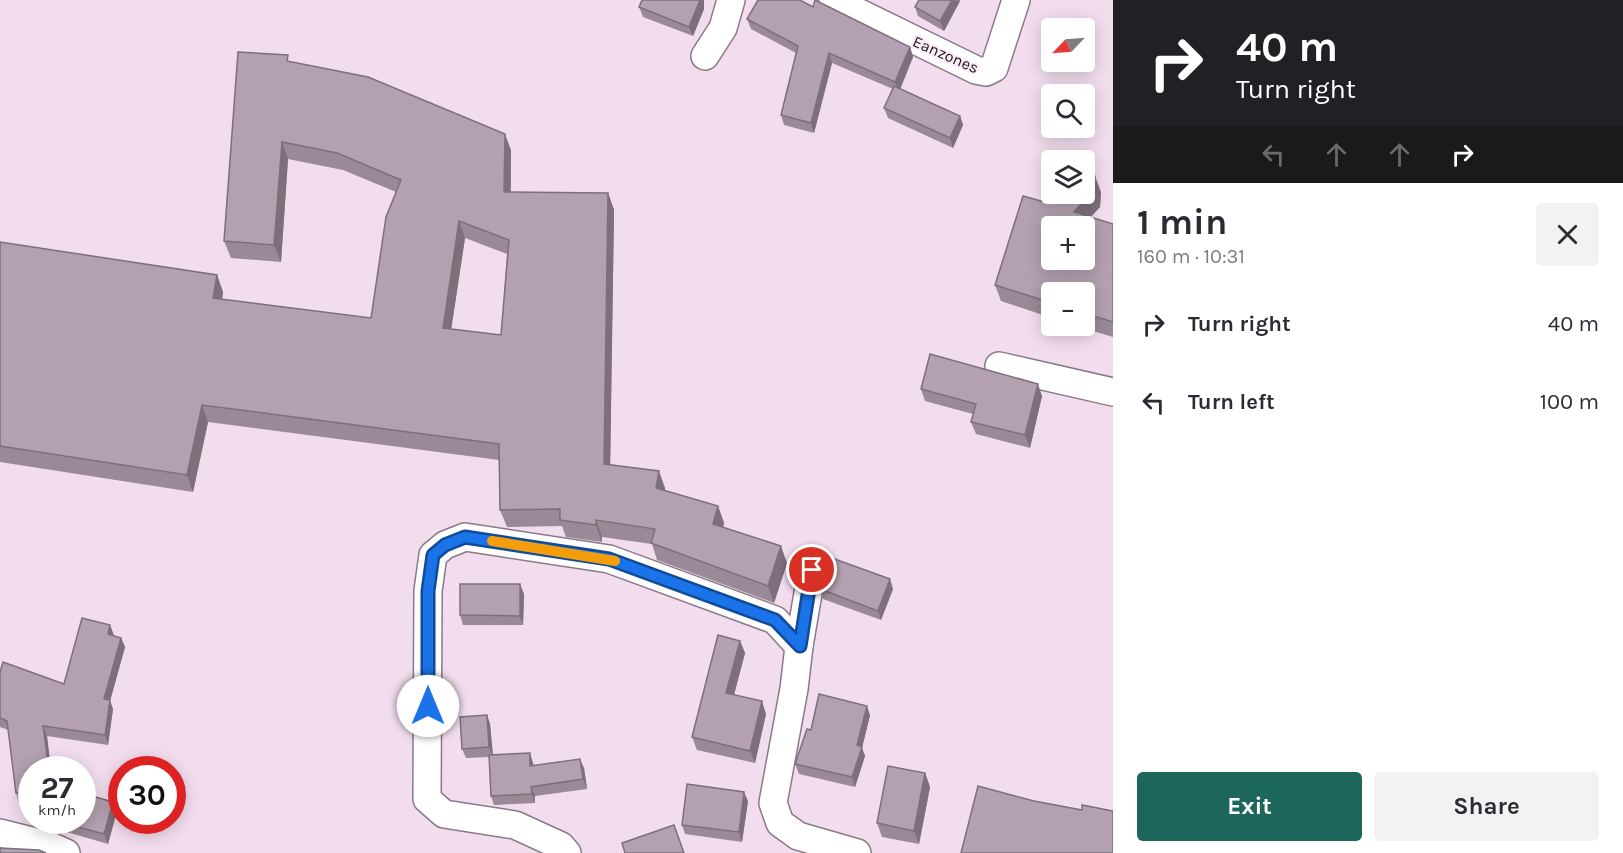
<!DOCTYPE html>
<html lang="en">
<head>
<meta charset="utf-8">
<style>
  :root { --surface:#fff; --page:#f2f2f3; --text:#2b2b33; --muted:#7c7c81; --accent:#1d665c }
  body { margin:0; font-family:Karla,sans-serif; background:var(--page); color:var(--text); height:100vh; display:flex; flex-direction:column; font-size:22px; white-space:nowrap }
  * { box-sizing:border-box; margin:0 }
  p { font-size:20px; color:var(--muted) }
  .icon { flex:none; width:33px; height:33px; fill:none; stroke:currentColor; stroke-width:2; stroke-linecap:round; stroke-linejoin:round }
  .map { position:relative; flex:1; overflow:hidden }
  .panel { display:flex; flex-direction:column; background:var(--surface); width:510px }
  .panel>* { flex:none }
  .guide { background:#202124; color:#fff; overflow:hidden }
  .needle { width:39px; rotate:245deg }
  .tools { position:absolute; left:1041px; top:18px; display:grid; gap:12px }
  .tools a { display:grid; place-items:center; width:54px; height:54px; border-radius:6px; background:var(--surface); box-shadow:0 3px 15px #0003; font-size:30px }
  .speed { position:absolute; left:18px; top:756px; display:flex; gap:12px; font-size:30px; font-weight:700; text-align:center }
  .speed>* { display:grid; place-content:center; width:78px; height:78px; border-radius:50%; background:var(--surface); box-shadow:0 3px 15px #0003; line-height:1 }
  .speed small { font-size:15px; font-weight:400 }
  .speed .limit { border:9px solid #d22; background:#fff; color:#111 }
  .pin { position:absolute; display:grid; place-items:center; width:51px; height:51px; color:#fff; margin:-26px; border:3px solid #fff; border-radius:50%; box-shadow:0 2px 6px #0007 }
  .me { position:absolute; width:66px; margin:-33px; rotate:0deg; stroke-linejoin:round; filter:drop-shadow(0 0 4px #0008) }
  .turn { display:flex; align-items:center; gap:21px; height:126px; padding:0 24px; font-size:27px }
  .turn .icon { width:78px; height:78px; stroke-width:2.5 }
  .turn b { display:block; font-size:42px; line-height:51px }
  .lanes { display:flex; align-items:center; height:57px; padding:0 24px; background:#0003; justify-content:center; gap:30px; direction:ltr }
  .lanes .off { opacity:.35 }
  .round { display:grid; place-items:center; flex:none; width:63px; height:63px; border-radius:6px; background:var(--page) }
  .head { display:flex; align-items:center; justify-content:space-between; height:102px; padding:0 24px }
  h1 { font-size:36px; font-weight:700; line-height:45px }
  .primary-button { display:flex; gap:12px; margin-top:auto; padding:12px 24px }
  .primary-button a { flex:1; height:69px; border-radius:6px; background:var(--accent); color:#fff; font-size:24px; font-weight:700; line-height:69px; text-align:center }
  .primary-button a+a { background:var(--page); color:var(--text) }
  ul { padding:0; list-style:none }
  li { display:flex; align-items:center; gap:18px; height:78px; padding:0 24px }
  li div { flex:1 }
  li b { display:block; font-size:22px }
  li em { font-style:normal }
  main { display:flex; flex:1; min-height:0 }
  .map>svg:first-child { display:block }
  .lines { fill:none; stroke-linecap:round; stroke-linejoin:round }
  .minor-casing { stroke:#8b7988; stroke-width:30 }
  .minor { stroke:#fff; stroke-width:27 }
  .wall { fill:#9a8a97; fill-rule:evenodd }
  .shaded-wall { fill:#7d707b }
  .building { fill:#b3a0b0; stroke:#7d707b; stroke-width:1.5; fill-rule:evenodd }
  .route-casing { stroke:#114b97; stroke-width:15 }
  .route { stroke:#1a73e8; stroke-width:10 }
  .slow { stroke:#f59e0b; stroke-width:10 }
  .labels { text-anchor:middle; stroke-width:4.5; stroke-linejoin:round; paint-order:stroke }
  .street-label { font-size:16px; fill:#1a1319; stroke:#fdecf9 }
</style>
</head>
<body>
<main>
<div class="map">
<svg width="1113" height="853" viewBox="0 0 1113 853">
  <rect width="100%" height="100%" fill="#f2ddee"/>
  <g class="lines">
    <g class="minor-casing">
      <g id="minor">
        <path d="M833,0L976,70L986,72L994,68L1016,0"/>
        <path d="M705,56L723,28L731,0"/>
        <path d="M999,366L1113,392"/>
        <path d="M799,646L812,570"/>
        <path d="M0,833L48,845L66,853"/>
        <path d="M567,853L561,846L515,825L444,814L427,799L428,591L433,555L445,545L465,537L609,559L775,620L799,646L794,689L773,803L780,823L798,836L857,853"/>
      </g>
    </g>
    <use href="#minor" class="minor"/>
  </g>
  <g class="wall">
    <path d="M642,0H704V9L693,36L643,17L639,7Z"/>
    <path d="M919,0H960V1L944,31L918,16L915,7Z"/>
    <path d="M813,7L910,47L913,57L900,89L960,116L963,125L953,148L888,118L884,108L893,89L832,63L814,133L784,125L781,115L796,53L751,29L747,19Z"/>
    <path d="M290,62L511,150V192L608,193L614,210L610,464L665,488V490L718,506L724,523L723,528L787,563L774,603L657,560L652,544L602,537V542L566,537L562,526L507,527L500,510L499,460L208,422L193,492L0,462V242L217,275L223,292L222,299L371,318L396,192L343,170L288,159L281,262L231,258L224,241ZM465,238L507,254L501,335L451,329Z"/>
    <path d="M1101,192L1100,207L1091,217L1113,224V337L1076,326H1084V292H1052V318L1001,301L995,285L1048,203Z"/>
    <path d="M921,389L1042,396L1030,448L976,434L971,422L973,414L925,401Z"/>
    <path d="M820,589H893L881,620L823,599Z"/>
    <path d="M524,594L523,625H463L460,615Z"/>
    <path d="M110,625L113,636L121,638L125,647L110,701L113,709L108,745L47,736L51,770H32V801L19,803L16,793L8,730L0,727V672L64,684Z"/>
    <path d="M740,641L745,653L734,695L766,714L755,763L697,750L692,737Z"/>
    <path d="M487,715L490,724L493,755L533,763V766L584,768L587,789L535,796V803L494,805L491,796L489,757L466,758L462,749Z"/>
    <path d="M870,715L862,748L865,756L855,787L799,774L795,764L811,730Z"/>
    <path d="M925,773L930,787L919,844L882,837L877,823Z"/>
    <path d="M748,801L742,842L685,834L682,825Z"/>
    <path d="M113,802L117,811L108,844L60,830L56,820Z"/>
  </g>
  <g class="shaded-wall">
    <path d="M700,0H704V9L693,36L689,27Z"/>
    <path d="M952,0L960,1L944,31L940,21Z"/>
    <path d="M910,47L913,57L899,92L895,82Z"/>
    <path d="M829,53L832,63L814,133L811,123Z"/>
    <path d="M960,116L963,125L953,148L950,138Z"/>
    <path d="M505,134L511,150L510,209L504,192Z"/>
    <path d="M282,142L288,159L281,262L274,245Z"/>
    <path d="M1095,176L1101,192L1100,207L1082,226L1074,212Z"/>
    <path d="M608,193L614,210L610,481L604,464Z"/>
    <path d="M459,221L465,238L449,344L443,328Z"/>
    <path d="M217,275L223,292L220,315L213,298Z"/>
    <path d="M1038,384L1042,396L1030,448L1025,435Z"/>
    <path d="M202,405L208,422L193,492L187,475Z"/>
    <path d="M659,471L665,488L663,505L656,488Z"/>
    <path d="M718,506L724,523L719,541L713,524Z"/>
    <path d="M596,520L602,537V542L596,525Z"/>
    <path d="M781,546L787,563L774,603L768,586Z"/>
    <path d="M890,579L893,589L881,620L878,611Z"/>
    <path d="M520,584L524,594L523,625L520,616Z"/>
    <path d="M110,625L114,635L111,643L108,634Z"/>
    <path d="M121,638L125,647L110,701L113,709L108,745L105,735L104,699Z"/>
    <path d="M740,641L745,653L731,706L726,693Z"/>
    <path d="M762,701L766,714L755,763L750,751Z"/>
    <path d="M867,706L870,715L862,748L865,756L855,787L852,777L857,745Z"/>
    <path d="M487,715L490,724L493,757L489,747Z"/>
    <path d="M43,726L47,736L51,770H49Z"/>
    <path d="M530,753L533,763L534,775L530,766Z"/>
    <path d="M580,759L584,768L587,789L583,779Z"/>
    <path d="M925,773L930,787L919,844L914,831Z"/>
    <path d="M531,787L535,796V803L532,794Z"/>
    <path d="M744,792L748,801L742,842L739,832Z"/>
    <path d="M113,802L117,811L108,844L104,834Z"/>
  </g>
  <g class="building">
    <path d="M642,0H700L689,27L639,7Z"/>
    <path d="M758,0H800L813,7L815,0L910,47L895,82L829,53L811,123L781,115L798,46L747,19Z"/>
    <path d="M919,0H952L940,21L915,7Z"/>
    <path d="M238,52L288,55L287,61L368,77L505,134L504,192L608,193L604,464L659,471L656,488L718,506L713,524L781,546L768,586L651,543L655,529L596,520V525L560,520V509L500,510L499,444L202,405L187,475L0,446V242L217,275L213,298L371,318L386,217L401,180L337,153L282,142L274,245L224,241ZM459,221L509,240L501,335L443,328Z"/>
    <path d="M894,86L960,116L950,138L884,108Z"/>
    <path d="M1084,165L1095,176L1094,190L1074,212L1113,224V322L1084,313V292H1052V303L995,285L1023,196L1048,203L1052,174V194H1084ZM1052,226H1084V260H1052Z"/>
    <path d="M930,354L1038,384L1025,435L971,422L976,404L921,389Z"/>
    <path d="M829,557L890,579L878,611L820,589Z"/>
    <path d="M460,584H520V616L460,615Z"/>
    <path d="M82,618L110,625L108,634L121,638L104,699L110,700L105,735L43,726L49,770H32V791L16,793L7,721L0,718V672L3,662L64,684Z"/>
    <path d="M718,635L740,641L726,693L762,701L750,751L692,737Z"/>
    <path d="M819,694L867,706L857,745L862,747L852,777L795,764L807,729L811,730Z"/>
    <path d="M487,715L489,747L462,749L460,717Z"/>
    <path d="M530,753V766L580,759L583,779L531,787L532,794L491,796L489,755Z"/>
    <path d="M888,766L925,773L914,831L877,823Z"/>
    <path d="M687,784L744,792L739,832L682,825Z"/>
    <path d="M978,786L1034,801L1082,810V805L1113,811V853H961Z"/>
    <path d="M82,793L113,802L104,834L56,821L82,820Z"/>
    <path d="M674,825L684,853H625L622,843Z"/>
    <path d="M0,848L39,850L46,853H0Z"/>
  </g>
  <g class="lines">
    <g class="route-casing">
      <path id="route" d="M428,706V591L433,555L445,545L465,537L609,559L775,620L800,646L812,570"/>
    </g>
    <use href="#route" class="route"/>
    <path class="slow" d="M492,541L615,561"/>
  </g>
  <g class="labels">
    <g class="street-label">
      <text transform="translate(946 54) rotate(24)" y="6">Eanzones</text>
    </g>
  </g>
</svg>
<div class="tools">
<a><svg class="needle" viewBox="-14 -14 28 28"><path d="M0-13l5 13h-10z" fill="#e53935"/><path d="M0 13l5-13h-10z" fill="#7c7c81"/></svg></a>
<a><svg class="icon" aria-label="search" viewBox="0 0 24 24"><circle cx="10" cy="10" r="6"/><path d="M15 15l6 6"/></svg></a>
<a><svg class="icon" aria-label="layers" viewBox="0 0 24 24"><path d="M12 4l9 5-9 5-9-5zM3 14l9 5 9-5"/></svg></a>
<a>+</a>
<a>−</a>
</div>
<div class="speed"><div>27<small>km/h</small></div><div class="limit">30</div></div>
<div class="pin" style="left:812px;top:570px;background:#d93025"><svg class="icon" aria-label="arrive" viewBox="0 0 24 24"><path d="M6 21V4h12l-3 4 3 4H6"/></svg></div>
<svg class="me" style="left:428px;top:706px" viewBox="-20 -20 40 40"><circle r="19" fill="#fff"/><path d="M0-13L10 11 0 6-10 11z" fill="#1a73e8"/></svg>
</div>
<section class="panel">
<div class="guide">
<div class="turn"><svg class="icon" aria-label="right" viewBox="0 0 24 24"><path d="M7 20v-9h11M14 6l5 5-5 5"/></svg><div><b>40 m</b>Turn right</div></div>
<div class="lanes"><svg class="icon off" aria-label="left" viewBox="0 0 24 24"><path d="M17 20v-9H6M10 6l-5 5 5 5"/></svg><svg class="icon off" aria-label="ahead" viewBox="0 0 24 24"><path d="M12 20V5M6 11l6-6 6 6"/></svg><svg class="icon off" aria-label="ahead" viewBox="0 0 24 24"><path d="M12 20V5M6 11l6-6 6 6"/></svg><svg class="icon" aria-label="right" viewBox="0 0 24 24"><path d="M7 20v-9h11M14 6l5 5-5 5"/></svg></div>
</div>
<div class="head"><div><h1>1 min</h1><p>160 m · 10:31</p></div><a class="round"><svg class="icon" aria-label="close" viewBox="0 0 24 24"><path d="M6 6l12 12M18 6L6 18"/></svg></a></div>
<ul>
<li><svg class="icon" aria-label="right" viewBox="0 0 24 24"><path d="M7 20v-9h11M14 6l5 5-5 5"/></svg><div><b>Turn right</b></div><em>40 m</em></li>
<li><svg class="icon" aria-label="left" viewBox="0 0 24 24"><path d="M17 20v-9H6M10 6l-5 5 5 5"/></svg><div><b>Turn left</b></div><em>100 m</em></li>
</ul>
<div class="primary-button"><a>Exit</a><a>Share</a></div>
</section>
</main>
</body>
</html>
